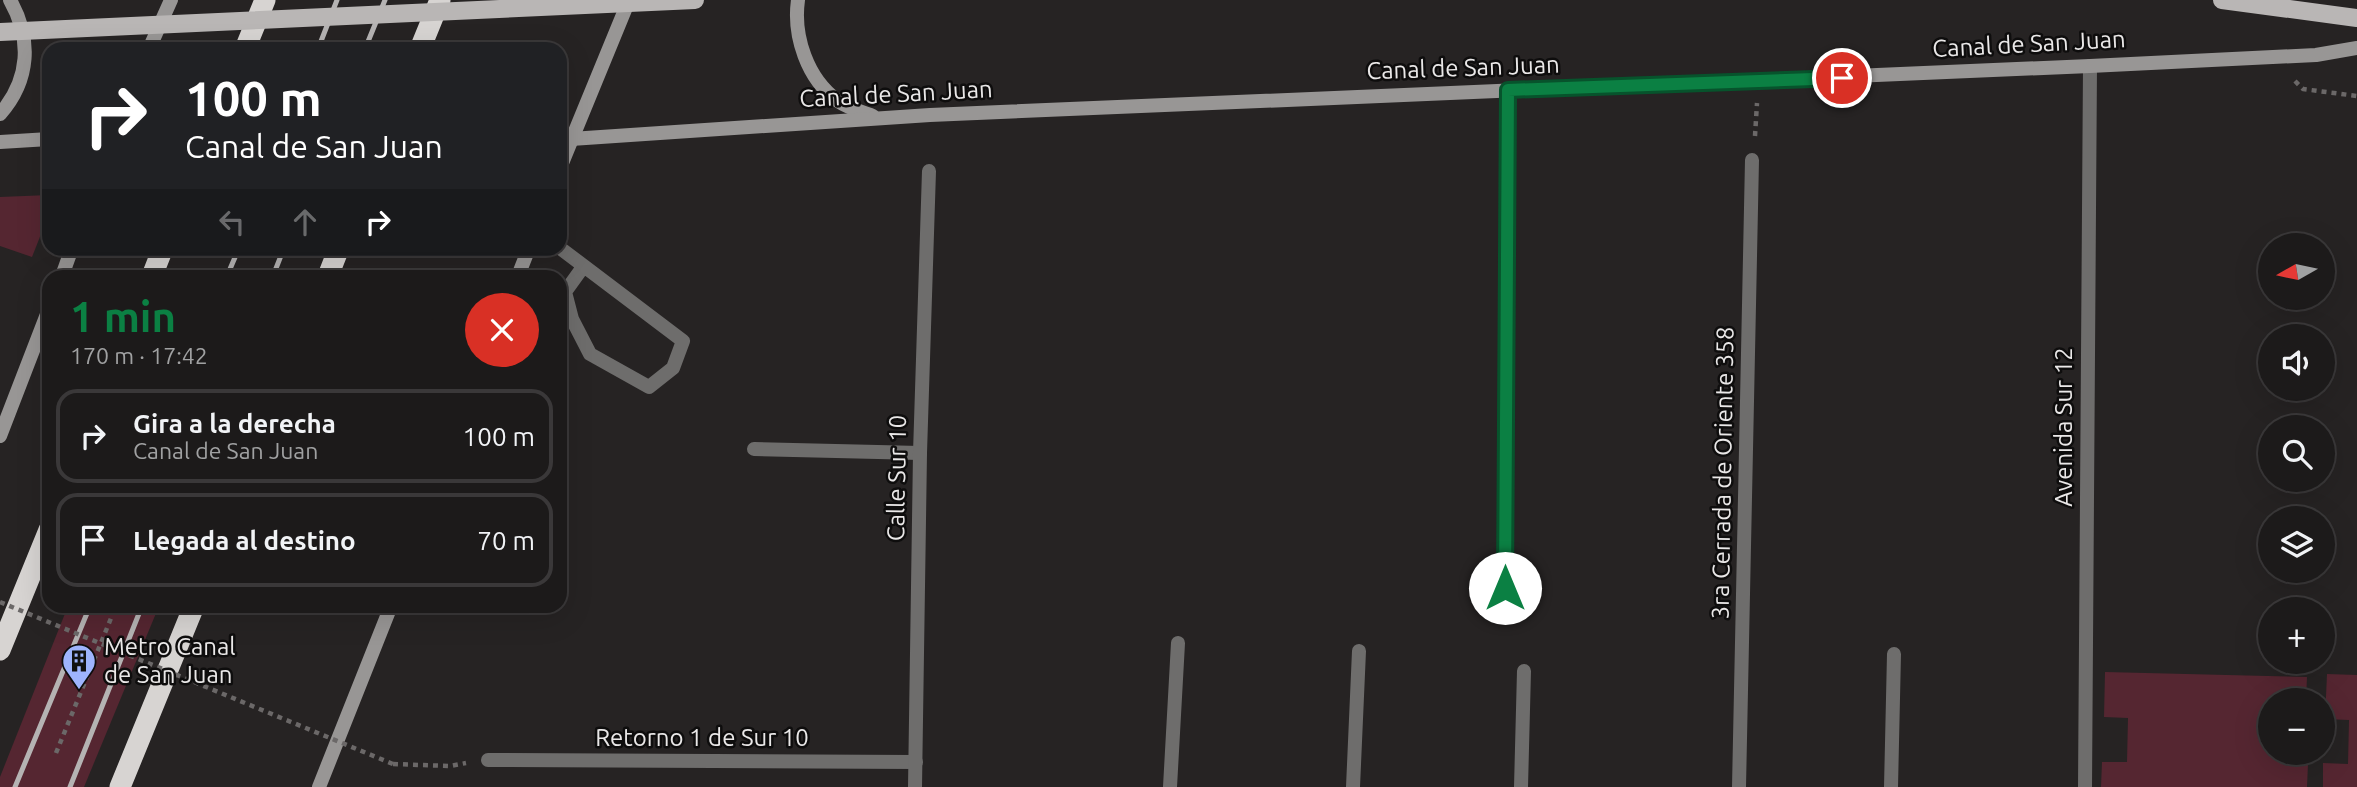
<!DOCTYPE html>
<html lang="es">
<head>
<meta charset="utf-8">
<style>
  :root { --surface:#1c1a1a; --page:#292727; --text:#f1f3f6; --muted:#a0a1a2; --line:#3a3839; --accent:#0b8043 }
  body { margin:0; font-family:Ubuntu,sans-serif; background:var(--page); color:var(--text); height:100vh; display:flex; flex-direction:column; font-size:26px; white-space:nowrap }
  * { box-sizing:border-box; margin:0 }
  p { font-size:23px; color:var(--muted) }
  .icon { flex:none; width:38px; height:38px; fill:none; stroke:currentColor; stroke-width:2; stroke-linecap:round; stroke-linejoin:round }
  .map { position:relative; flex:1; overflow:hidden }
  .side { position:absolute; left:42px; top:270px; width:525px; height:343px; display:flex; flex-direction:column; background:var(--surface); border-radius:21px; box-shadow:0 7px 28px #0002,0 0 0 2px var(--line) }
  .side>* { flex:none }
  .hud { position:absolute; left:42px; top:42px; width:525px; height:214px; border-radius:21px; box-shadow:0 7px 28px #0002,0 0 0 2px var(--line); background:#202124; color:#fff; overflow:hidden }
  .needle { width:46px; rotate:261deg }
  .fabs { position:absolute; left:2258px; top:233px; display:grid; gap:14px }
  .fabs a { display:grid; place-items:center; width:77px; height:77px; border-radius:50%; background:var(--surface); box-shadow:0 7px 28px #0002,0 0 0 2px var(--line); font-size:35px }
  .pin { position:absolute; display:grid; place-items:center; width:60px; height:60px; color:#fff; margin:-30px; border:4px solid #fff; border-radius:50%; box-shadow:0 2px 7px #0007 }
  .me { position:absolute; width:77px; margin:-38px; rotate:0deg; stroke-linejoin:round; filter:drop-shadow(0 0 5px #0008) }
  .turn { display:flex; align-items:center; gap:24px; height:147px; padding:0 28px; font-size:32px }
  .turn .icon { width:91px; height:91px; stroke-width:2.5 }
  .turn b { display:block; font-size:49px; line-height:60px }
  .lanes { display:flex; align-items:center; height:66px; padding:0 28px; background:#0003; justify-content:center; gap:35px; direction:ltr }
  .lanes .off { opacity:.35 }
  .round { display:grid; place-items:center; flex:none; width:74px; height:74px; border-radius:37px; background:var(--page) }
  .summary { display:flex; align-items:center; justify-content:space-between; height:119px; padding:0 28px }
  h1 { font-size:42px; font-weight:700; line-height:52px; color:var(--accent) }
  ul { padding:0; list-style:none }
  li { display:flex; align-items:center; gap:21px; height:94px; margin:0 14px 10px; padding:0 14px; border:4px solid var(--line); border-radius:21px }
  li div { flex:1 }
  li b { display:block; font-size:26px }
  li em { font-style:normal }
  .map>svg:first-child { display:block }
  .building { fill:#552631 }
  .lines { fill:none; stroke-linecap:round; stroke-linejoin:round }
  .path { stroke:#6b6868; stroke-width:4.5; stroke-dasharray:5 5; stroke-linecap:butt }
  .service { stroke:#6e6d6c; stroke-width:14 }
  .minor { stroke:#6e6d6c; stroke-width:14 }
  .tertiary { stroke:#6e6d6c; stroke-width:14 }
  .secondary { stroke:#989695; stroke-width:14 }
  .primary { stroke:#b9b6b5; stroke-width:18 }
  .motorway { stroke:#d7d4d2; stroke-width:21 }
  .rail { stroke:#b5b3b3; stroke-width:5 }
  .path-bridge { stroke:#6b6868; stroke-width:4.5; stroke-dasharray:5 5; stroke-linecap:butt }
  .primary-bridge { stroke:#b9b6b5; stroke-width:18 }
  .route-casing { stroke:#07532c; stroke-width:18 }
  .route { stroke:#0b8043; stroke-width:12 }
  .labels { text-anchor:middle; stroke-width:5; stroke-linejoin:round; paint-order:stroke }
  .street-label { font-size:24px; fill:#eae8e8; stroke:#0e0d0d }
  .poi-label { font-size:24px; fill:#eae8e8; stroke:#0e0d0d; text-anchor:start }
</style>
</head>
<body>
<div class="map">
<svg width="2357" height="787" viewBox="0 0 2357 787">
  <rect width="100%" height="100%" fill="#262323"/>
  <g class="building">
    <path d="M49,195V214L32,257L0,246V197Z"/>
    <path d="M68,606H159L84,787H0V777Z"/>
    <path d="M2105,672L2307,677L2306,700H2270V752H2284V763L2308,764L2307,787H2101L2102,762H2127L2128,718L2104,717Z"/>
    <path d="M2327,674L2357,675V787H2323V763L2348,764L2349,720L2325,719Z"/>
  </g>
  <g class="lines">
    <g class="path">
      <path d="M2295,81L2303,89L2357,96"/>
      <path d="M1755,136L1757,103"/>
      <path d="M56,753L116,606"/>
      <path d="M393,764L450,766L466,763"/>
    </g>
    <g class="service">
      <path d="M560,248L683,341L673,368L649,387L590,354L572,319L565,292L583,267"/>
      <path d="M1521,787L1524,671"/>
      <path d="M1891,787L1894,654"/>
    </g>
    <g class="minor">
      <path d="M754,449L920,453"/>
      <path d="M1505,588L1508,90"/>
      <path d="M488,760L916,762"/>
      <path d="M915,787L920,453L929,171"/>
      <path d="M1170,787L1178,643"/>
      <path d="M1353,787L1359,651"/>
      <path d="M1739,787L1752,160"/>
    </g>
    <path class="tertiary" d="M2085,787L2090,66"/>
    <g class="secondary">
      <path d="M798,0C793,36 807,79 838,101C848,108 862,112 873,116"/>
      <path d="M149,49L171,0"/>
      <path d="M0,114C30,80 32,39 10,0"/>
      <path d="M571,139L930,115L2090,66L2316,55L2357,48"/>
      <path d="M0,142L49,139"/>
      <path d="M560,168L629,0"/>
      <path d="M62,276L72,248"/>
      <path d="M518,276L529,248"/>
      <path d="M0,436L49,309"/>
      <path d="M319,787L391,606"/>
    </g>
    <path class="primary" d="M2222,0L2357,18"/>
    <g class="motorway">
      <path d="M245,49L265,0"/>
      <path d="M420,49L440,0"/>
      <path d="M152,276L163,248"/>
      <path d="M328,276L339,248"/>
      <path d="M0,650L49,530"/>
      <path d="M120,787L194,606"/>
    </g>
    <g class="rail">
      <path d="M318,49L337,0"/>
      <path d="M365,49L385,0"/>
      <path d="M227,276L239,248"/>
      <path d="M273,276L284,248"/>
      <path d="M15,787L90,606"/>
      <path d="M70,787L142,606"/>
    </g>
    <path class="path-bridge" d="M0,602L393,764"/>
    <path class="primary-bridge" d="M0,32L695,0"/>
  </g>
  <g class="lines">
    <g class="route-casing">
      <path id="route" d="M1505,588L1508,90L1842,78"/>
    </g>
    <use href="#route" class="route"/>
  </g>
  <defs>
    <g id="building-pin" transform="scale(1.75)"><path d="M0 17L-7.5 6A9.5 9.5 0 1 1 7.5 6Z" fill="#9eb4fd" stroke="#0e0d0d"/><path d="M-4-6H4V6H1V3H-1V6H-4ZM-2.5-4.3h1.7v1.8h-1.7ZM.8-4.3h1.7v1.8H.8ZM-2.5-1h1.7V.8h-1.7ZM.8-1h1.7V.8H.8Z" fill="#111"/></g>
  </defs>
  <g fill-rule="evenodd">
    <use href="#building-pin" x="79" y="661"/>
  </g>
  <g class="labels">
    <g class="street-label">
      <text transform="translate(2029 44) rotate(-3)" y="8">Canal de San Juan</text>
      <text transform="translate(1463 68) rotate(-2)" y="8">Canal de San Juan</text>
      <text transform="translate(896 94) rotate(-3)" y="8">Canal de San Juan</text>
      <text transform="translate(2064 427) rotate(-90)" y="8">Avenida Sur 12</text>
      <text transform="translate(1723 473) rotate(-89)" y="8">3ra Cerrada de Oriente 358</text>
      <text transform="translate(897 478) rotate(-89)" y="8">Calle Sur 10</text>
      <text x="702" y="746">Retorno 1 de Sur 10</text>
    </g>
    <g class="poi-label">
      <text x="104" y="655">Metro Canal<tspan x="104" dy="28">de San Juan</tspan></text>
    </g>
  </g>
</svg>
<div class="fabs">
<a><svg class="needle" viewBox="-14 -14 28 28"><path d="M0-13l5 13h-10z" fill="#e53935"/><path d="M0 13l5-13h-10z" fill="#a0a1a2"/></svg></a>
<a><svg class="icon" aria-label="sound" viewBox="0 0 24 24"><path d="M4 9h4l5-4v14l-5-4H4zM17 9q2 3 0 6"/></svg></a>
<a><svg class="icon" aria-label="search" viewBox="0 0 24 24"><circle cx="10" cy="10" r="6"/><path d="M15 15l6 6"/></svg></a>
<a><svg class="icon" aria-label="layers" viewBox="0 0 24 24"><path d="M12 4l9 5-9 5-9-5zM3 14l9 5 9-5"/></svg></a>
<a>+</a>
<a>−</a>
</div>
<div class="pin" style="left:1842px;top:78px;background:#d93025"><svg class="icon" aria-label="arrive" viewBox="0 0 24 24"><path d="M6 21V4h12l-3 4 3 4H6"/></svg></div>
<svg class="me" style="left:1505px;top:588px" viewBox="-20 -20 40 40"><circle r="19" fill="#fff"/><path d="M0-13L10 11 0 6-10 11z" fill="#0b8043"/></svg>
<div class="hud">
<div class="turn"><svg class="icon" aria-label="right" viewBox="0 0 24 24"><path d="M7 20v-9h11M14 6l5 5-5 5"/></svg><div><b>100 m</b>Canal de San Juan</div></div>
<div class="lanes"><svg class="icon off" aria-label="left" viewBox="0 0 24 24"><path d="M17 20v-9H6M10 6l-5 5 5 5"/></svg><svg class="icon off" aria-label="ahead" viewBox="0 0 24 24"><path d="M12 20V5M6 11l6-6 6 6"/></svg><svg class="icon" aria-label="right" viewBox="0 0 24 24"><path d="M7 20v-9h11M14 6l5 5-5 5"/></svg></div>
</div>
<section class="side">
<div class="summary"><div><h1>1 min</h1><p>170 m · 17:42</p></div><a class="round" style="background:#d93025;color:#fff"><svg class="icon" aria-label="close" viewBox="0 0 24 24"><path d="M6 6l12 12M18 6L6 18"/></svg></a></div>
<ul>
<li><svg class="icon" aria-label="right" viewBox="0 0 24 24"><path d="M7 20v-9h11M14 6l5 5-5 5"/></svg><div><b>Gira a la derecha</b><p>Canal de San Juan</p></div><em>100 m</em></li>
<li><svg class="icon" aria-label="arrive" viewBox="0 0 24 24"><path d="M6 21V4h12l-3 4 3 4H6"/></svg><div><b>Llegada al destino</b></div><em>70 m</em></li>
</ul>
</section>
</div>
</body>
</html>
